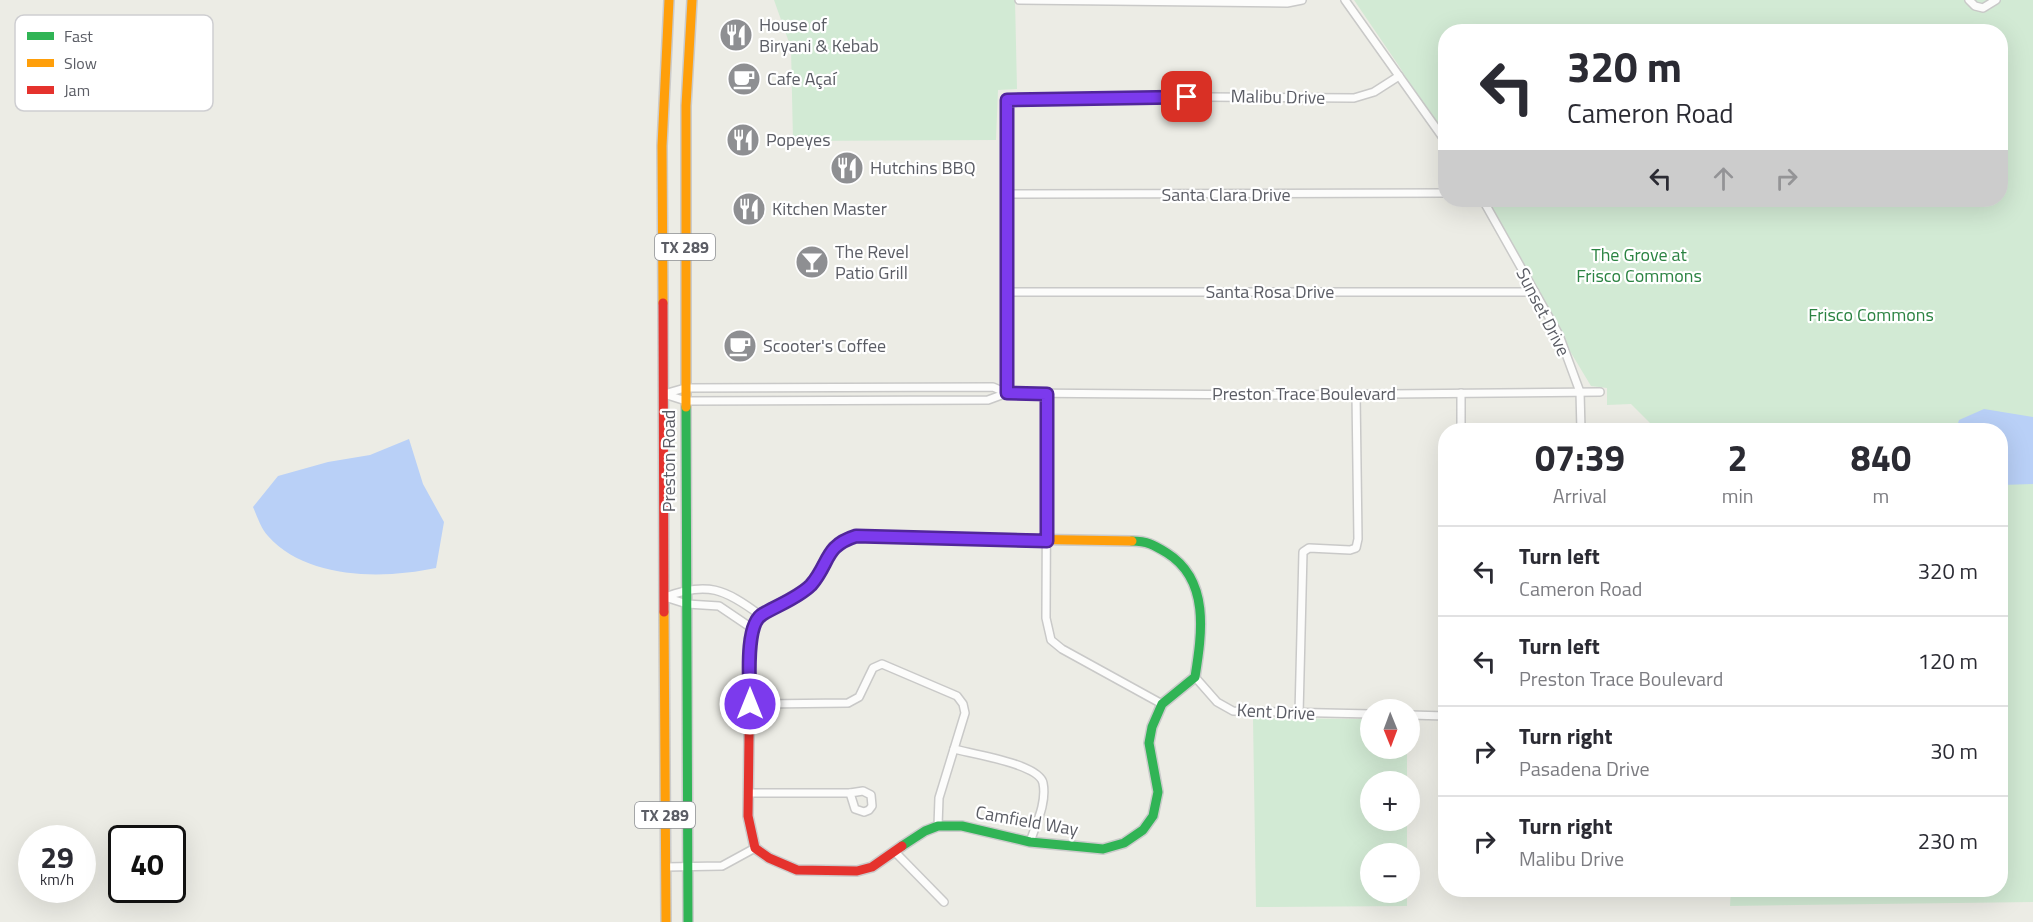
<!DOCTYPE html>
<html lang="en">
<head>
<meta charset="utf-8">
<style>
  :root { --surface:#fff; --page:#f7f7f7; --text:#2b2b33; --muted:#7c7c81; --line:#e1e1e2 }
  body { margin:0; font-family:"Titillium Web",sans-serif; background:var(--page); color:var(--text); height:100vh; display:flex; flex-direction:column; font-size:22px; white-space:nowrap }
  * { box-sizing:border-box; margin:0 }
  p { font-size:20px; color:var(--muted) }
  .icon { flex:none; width:33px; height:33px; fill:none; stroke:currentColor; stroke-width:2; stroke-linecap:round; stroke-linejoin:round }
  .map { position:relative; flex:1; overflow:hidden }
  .details { position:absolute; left:1438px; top:423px; width:570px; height:474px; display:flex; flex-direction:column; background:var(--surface); border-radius:24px; box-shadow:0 6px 24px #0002 }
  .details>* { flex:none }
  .banner { position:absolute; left:1438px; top:24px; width:570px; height:183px; border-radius:24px; box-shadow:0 6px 24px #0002; background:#fff; color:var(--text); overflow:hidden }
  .needle { width:39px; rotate:179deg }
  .tools { position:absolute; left:1360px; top:699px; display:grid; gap:12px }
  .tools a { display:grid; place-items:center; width:60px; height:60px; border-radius:50%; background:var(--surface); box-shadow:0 6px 24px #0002; font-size:30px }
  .speed { position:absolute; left:18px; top:825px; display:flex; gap:12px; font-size:30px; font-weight:700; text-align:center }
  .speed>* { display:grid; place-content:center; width:78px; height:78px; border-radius:50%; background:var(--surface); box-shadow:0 6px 24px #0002; line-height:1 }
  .speed small { font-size:15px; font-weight:400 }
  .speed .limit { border:3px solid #111; border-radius:9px; background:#fff; color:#111 }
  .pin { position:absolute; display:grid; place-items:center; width:51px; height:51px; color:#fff; margin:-26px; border-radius:12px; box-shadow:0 3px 9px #0006 }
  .me { position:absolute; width:66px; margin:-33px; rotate:0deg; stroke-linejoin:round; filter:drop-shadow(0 0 4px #0008) }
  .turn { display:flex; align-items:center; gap:21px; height:126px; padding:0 30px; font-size:27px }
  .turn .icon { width:78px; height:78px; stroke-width:2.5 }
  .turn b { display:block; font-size:42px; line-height:51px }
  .lanes { display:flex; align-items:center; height:57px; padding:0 30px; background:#0003; justify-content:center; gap:30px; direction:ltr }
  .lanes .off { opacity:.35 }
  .eta { display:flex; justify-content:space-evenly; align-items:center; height:102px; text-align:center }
  .eta b { font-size:36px; font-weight:700; line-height:42px }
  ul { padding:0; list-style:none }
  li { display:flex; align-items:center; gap:18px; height:90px; padding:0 30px; border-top:2px solid var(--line) }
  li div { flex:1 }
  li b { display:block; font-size:22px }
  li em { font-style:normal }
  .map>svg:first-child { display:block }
  .green { fill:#d2ead4 }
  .water { fill:#b9d0f7 }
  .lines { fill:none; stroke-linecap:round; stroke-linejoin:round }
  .street-casing { stroke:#c9c9c8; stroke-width:10 }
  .fast-casing { stroke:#cbcbcb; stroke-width:12 }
  .slow-casing { stroke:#cbcbcb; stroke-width:12 }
  .jam-casing { stroke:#cbcbcb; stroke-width:12 }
  .street { stroke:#fcfcfb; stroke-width:7 }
  .fast { stroke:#30b455; stroke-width:9 }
  .slow { stroke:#ff9f0a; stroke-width:9 }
  .jam { stroke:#e5322d; stroke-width:9 }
  .route-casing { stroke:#51269a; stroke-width:15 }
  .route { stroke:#7c3aed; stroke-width:10 }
  .labels { text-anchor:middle; stroke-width:4.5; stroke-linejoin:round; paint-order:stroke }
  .shield { fill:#fff; stroke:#8c8e93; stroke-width:1.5 }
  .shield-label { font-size:16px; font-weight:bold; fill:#5b5d65 }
  .poi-label { font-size:18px; fill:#5b5d65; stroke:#fff; text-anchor:start }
  .street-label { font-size:18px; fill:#5b5d65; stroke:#fff }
  .park-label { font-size:18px; fill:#2b8342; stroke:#fff }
  .key { fill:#fff; stroke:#ceced1; stroke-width:1.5 }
  .key-label { font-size:16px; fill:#5b5d65 }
</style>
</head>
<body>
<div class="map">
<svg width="2033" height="922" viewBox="0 0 2033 922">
  <rect width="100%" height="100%" fill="#ecece5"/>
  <g class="green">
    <path d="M774,0H1015L1017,89L998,90L996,140L793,141L791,48Z"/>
    <path d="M1354,0H2033V902L1730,906L1731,890H2001V430H1657L1631,404L1607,405V388L1591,386L1479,200H2001V32H1446V144L1399,66Z"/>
    <path d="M1253,718L1371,719V748L1407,749V781L1371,782V820L1407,821V853L1371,854V892L1407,893V906L1256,907Z"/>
  </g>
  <g class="water">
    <path d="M1984,409L2033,417V484L2001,485V430H1956L1959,420Z"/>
    <path d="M409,439L423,484L444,522L436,568C384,579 307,580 268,536C261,529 257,516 253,507L278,476L328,462L370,455Z"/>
  </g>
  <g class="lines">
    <g class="street-casing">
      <g id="street">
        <path d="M1019,0L1287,3L1302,0"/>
        <path d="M1345,0L1446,142"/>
        <path d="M1969,0L1975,6L1983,8L1996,0"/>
        <path d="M1007,194L1446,193"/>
        <path d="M1483,200L1559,335L1580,392L1581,430"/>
        <path d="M1005,292H1535"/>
        <path d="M1007,393V100L1208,97L1354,98L1374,92L1399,76"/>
        <path d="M1461,393V430"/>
        <path d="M664,394L686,401L988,400L1007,393L1281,395L1600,392"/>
        <path d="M664,394L685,388L993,387L1007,393"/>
        <path d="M1047,394L1046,618L1051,640L1062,649L1162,704"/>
        <path d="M665,597C707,581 725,589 760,615"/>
        <path d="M665,597L687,604L719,606L753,629"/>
        <path d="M1195,677L1217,702L1233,711L1371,714"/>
        <path d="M750,704L848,703L859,697L873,668L882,664L957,696L963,704L965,713L939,798L938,826"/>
        <path d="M1299,714L1303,552L1309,548L1350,550L1356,548L1358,539L1356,394"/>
        <path d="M1410,715L1446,716"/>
        <path d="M954,749C973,754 1039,764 1043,783C1047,803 1036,824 1030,842"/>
        <path d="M863,791L871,795L872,806L869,810L864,812L855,809L850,793Z"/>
        <path d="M750,793H850"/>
        <path d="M896,853L944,902"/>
        <path d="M666,867L722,866L755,848"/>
      </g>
    </g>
    <g class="fast-casing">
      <g id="fast">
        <path d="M686,407L688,922"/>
        <path d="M773,608L810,586L833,547L857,536"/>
        <path d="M902,846L925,831L938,826H962L1030,842L1103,849L1124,843L1143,830L1153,816L1158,792L1149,743L1152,727L1162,704L1195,677C1202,633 1210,580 1167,553C1154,545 1147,541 1132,541"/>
      </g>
    </g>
    <g class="slow-casing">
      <g id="slow">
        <path d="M663,303L662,146L669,0"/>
        <path d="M686,407V106L692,0"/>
        <path d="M857,536L1132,541"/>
        <path d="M664,612L666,922"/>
      </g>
    </g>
    <g class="jam-casing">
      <g id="jam">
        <path d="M663,303L664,612"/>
        <path d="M773,608L760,615L753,629L750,661L748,816L755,848L769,858L797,870L857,871L872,867L902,846"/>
      </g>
    </g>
    <use href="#street" class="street"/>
    <use href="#fast" class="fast"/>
    <use href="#slow" class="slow"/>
    <use href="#jam" class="jam"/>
  </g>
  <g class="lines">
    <g class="route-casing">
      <path id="route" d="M750,704C750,684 744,624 763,614C778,605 798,598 811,585C830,563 824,546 856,536L1047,541V394L1007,393V100L1187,97"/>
    </g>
    <use href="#route" class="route"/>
  </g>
  <defs>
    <g id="restaurant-disc" transform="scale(1.725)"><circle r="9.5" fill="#8e8f92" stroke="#fff"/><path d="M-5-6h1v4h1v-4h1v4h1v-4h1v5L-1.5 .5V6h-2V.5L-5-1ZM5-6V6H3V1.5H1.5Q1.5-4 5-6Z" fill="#fff"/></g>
    <g id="cafe-disc" transform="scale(1.725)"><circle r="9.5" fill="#8e8f92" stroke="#fff"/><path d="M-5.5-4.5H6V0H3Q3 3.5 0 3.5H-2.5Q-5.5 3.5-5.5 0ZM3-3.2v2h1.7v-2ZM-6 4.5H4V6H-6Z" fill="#fff"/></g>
    <g id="bar-disc" transform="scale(1.725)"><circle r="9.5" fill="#8e8f92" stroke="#fff"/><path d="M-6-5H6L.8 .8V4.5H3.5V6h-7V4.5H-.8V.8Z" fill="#fff"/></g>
  </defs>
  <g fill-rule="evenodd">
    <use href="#restaurant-disc" x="736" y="35"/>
    <use href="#cafe-disc" x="744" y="79"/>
    <use href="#restaurant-disc" x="743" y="140"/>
    <use href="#restaurant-disc" x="847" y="168"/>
    <use href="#restaurant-disc" x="749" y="209"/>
    <use href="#bar-disc" x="812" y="262"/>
    <use href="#cafe-disc" x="740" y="346"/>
  </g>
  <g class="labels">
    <g class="shield">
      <rect x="655" y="234" width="60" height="26" rx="4.5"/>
      <rect x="635" y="802" width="60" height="26" rx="4.5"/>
    </g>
    <g class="shield-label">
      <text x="685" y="253">TX 289</text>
      <text x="665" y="821">TX 289</text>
    </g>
    <g class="poi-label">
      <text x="759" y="31">House of<tspan x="759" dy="21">Biryani &amp; Kebab</tspan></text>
      <text x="767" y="85">Cafe Açaí</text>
      <text x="766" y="146">Popeyes</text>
      <text x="870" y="174">Hutchins BBQ</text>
      <text x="772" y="215">Kitchen Master</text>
      <text x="835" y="258">The Revel<tspan x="835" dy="21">Patio Grill</tspan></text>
      <text x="763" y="352">Scooter's Coffee</text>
    </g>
    <g class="street-label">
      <text transform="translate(1278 97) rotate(1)" y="6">Malibu Drive</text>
      <text x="1226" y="201">Santa Clara Drive</text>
      <text x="1270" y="298">Santa Rosa Drive</text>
      <text transform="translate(1543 312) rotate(63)" y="6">Sunset Drive</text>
      <text x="1304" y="400">Preston Trace Boulevard</text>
      <text transform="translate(669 461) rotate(-90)" y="6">Preston Road</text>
      <text transform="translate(1276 712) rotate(3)" y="6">Kent Drive</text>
      <text transform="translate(1027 821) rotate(10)" y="6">Camfield Way</text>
    </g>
    <g class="park-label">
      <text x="1639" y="261">The Grove at<tspan x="1639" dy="21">Frisco Commons</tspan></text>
      <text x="1871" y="321">Frisco Commons</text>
    </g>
  </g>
  <rect x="15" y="15" width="198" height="96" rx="9" class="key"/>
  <rect x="27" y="32" width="27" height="8" fill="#30b455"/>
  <rect x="27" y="59" width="27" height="8" fill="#ff9f0a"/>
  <rect x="27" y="86" width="27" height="8" fill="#e5322d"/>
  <g class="key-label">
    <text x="64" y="42">Fast</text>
    <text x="64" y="69">Slow</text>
    <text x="64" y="96">Jam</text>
  </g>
</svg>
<div class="tools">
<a><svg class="needle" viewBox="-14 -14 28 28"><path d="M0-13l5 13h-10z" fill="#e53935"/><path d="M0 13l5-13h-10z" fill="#7c7c81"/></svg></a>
<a>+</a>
<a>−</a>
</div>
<div class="speed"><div>29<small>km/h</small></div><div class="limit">40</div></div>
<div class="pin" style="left:1187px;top:97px;background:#d93025"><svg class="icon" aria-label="arrive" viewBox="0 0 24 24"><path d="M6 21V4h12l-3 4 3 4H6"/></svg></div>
<svg class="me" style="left:750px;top:704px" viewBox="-20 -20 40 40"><circle r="17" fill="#7c3aed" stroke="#fff" stroke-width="3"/><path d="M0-11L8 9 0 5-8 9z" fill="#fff"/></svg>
<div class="banner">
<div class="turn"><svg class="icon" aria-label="left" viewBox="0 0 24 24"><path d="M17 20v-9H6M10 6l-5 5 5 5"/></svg><div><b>320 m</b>Cameron Road</div></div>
<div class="lanes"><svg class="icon" aria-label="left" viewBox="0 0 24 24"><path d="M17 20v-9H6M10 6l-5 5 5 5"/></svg><svg class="icon off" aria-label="ahead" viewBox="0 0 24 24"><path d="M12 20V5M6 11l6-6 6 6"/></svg><svg class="icon off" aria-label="right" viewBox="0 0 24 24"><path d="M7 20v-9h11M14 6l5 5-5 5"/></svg></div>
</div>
<section class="details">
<div class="eta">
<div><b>07:39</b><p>Arrival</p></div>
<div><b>2</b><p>min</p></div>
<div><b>840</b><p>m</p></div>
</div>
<ul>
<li><svg class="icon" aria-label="left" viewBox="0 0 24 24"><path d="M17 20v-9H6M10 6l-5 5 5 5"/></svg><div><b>Turn left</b><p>Cameron Road</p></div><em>320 m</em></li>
<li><svg class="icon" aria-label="left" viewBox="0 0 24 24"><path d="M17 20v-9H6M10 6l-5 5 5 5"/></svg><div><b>Turn left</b><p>Preston Trace Boulevard</p></div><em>120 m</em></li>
<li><svg class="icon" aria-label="right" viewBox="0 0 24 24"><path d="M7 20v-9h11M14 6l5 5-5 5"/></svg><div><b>Turn right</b><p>Pasadena Drive</p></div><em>30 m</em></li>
<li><svg class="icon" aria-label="right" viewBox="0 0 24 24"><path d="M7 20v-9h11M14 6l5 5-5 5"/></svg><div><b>Turn right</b><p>Malibu Drive</p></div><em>230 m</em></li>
</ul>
</section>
</div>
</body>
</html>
